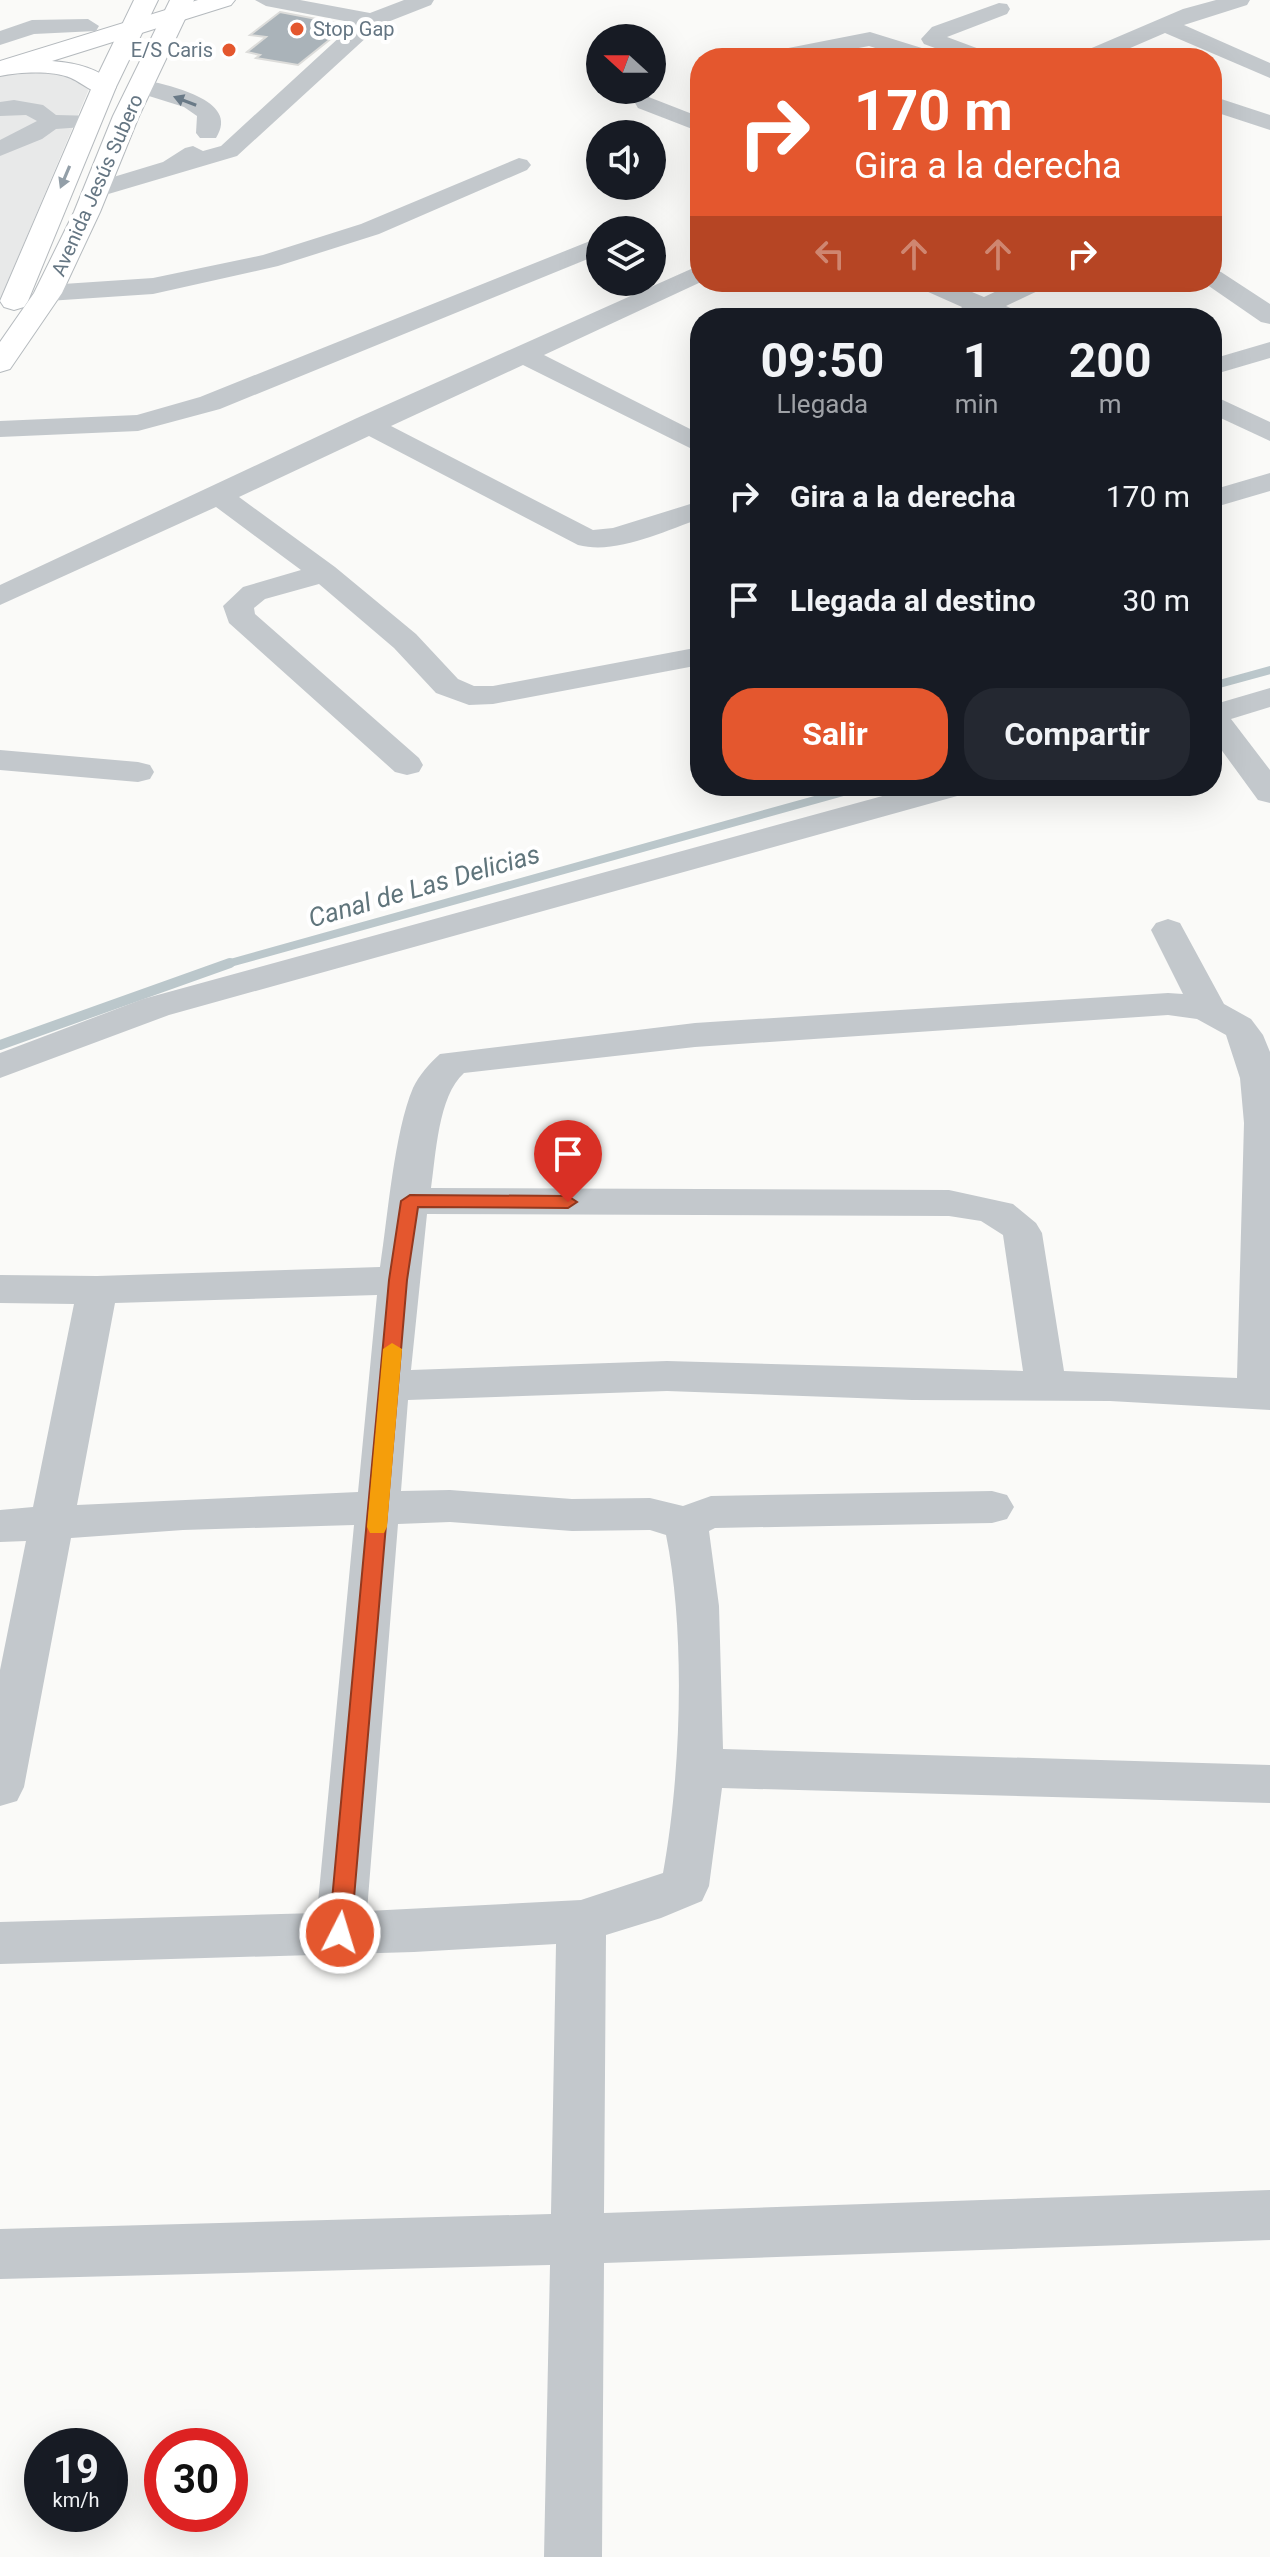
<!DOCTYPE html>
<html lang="es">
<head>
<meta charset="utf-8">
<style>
  :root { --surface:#171b24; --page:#242831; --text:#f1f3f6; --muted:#9ea1a6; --accent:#e4572e }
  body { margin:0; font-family:Roboto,sans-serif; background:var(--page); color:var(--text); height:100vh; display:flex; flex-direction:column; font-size:30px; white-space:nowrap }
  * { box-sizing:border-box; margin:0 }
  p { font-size:26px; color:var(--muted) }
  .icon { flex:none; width:44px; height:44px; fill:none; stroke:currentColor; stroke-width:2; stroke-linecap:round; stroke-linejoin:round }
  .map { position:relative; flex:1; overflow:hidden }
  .drawer { position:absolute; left:690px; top:308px; width:532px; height:488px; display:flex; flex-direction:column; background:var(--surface); border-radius:32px; box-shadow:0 8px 32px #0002 }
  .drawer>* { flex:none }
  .top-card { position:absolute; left:690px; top:48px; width:532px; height:244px; border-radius:32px; box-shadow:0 8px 32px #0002; background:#e4572e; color:#fff; overflow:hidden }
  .needle { width:52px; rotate:291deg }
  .controls { position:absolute; left:586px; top:24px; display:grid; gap:16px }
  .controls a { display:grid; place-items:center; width:80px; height:80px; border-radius:50%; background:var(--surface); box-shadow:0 8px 32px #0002; font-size:40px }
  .speed { position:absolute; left:24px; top:2428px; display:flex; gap:16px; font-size:40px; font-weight:700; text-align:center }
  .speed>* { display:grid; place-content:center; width:104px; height:104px; border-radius:50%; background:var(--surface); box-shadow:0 8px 32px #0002; line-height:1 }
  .speed small { font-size:20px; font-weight:400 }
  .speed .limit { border:12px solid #d22; background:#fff; color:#111 }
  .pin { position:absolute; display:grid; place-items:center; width:68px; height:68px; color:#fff; margin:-82px -34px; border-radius:50% 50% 50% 0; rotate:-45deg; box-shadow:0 0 8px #0007 }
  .pin .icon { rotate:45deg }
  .me { position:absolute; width:88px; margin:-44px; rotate:5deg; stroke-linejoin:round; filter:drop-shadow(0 0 6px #0008) }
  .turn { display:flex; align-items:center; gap:28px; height:168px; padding:0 32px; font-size:36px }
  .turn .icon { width:104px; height:104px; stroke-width:2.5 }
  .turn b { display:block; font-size:56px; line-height:68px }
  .lanes { display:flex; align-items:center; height:76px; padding:0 32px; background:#0003; justify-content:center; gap:40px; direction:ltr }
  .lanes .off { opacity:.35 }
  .eta { display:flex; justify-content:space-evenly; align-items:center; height:136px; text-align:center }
  .eta b { font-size:48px; font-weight:700; line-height:56px }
  .action { display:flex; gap:16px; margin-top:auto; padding:16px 32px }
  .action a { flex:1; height:92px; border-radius:32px; background:var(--accent); color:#fff; font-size:32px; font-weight:700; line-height:92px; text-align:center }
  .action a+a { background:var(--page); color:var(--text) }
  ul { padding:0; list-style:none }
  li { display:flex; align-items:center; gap:24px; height:104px; padding:0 32px }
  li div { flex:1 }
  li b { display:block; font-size:30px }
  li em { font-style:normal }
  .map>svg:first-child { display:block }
  .built { fill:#e8e9e9 }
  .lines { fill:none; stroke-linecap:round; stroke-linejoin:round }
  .stream-far1 { stroke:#bbc7cb; stroke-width:8 }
  .stream { stroke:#bbc7cb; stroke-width:10 }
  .building { fill:#aab3b9; stroke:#dcdcda; stroke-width:2 }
  .major-casing { stroke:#b5babe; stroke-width:2 }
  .highway-casing { stroke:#b4b9bd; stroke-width:2 }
  .minor { fill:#c3c8cc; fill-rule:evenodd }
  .major { fill:#fff; fill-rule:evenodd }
  .highway { fill:#fff; fill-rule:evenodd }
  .oneway { fill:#6a7a87 }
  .oneway2 { fill:#939fa8 }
  .route { fill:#e4572e; stroke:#94391e; stroke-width:2 }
  .slow { fill:#f59e0b }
  .poi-dot { fill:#e4572e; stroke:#fff; stroke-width:3 }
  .labels { text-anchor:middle; stroke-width:8; stroke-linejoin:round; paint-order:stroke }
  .far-poi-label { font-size:20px; fill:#657683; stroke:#fff; text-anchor:start }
  .far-street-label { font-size:20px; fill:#657683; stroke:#fff }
  .water-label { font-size:26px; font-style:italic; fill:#60757c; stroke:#fff }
</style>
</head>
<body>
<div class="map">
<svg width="1270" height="2557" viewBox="0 0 1270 2557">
  <rect width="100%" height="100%" fill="#fafaf8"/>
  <path class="built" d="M0,68L67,74L89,89L0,300Z"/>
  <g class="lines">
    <g class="stream-far1">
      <path d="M1212,686L1270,670"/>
      <path d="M223,965L865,786"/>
    </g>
    <path class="stream" d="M0,1045L230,963"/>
  </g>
  <path class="building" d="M280,12L348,25L298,65L256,58L260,55L247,52L266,37L250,35Z"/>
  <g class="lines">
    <g class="major-casing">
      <g id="major">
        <path d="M134,0H158L116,87L28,301L24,307L14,310L4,307L0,301L92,87Z"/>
        <path d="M170,0H194L139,116L100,212L62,293L10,369L0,372V342L34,293L74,212L113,116Z"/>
      </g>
    </g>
    <g class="highway-casing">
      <path id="highway" d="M198,0H235L231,5L52,61C75,63 102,68 116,87L113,92C95,97 86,85 71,78C52,70 20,72 0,76V61Z"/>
    </g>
    <g class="minor">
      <path d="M255,0H300L370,13L404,0H434L431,5L380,25L237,156L105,195H87L84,190L87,185L163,162L185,148L193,146L203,151L221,146L355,23L266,6Z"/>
      <path d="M1216,0H1250L1247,5L1184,25L1270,63V78L1165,33L1107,58H1077L1080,53L1183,9Z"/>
      <path d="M999,3L1007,4L1010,9L1007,14L947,37L990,53L993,58H962L924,44L921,39L932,27Z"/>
      <path d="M88,19L99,26L96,31L34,34L0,45V31L32,20Z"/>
      <path d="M870,32L938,53L941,58H907L869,46L807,58H762L773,51Z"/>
      <path d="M141,79C166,85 242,99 216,138H200L196,133L197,116L184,107L133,91L130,86L133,81Z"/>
      <path d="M646,96L700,117V132L638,108L635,103L638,98Z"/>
      <path d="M1212,96L1270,115V130L1212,111Z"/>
      <path d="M14,100L43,105L56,115L97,116L101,121L97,126L56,129L42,139L0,156V140L37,121L26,115L0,116V102Z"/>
      <path d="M519,158L527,160L531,165L527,170L379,234L278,266L153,294L48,301L39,298L35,293L39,288L48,285L153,278L263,255L361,224Z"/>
      <path d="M600,237V254L220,409L138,431L0,437V421L137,415L200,397Z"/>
      <path d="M700,265L701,282L544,355L700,434V453L523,365L391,426L593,530L613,528L700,501V519C663,531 617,555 578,545L369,436L239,497L335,567L416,634L458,679L474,686H493L700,647V665L493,704L469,705L436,693L394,648L319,584L265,599L254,608L255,614L419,758L423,765L419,772L407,775L395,772L229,623L223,606L243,587L301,570L216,507L0,605V585L357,418Z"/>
      <path d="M1212,269L1221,272L1270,304V324L1261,322L1203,282H1212Z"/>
      <path d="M913,282H948L984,297L1016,282H1050L1046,287L1006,306L1020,312L1024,318H960L957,313L962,307L917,287Z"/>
      <path d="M1270,342V358L1212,375V359Z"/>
      <path d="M1212,395L1270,422V441L1212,414Z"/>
      <path d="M1270,473V491L1212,508V490Z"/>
      <path d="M1270,688V707L1231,719L1270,770V803L1258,800L1212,737V705Z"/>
      <path d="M0,750L138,762L150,765L154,772L150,779L138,782L0,770Z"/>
      <path d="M919,786H972L968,793L169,1015L0,1078V1053L143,999Z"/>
      <path d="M1168,919L1180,923L1224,1004L1251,1019L1263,1035L1270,1052V1410L1110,1401L912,1400L667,1391L408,1400L401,1491L450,1490L572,1499L650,1498L683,1506L711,1496L992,1491L1007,1495L1014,1507L1007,1519L992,1523L715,1528L709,1531L719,1606L723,1749L1270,1765V1803L722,1788L709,1886L702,1901L661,1918L606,1935L604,2213L1270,2190V2240L604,2263L602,2557H544L550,2265L0,2279V2229L551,2214L556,1944L414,1952L0,1964V1922L317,1913L354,1525L183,1530L71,1538L24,1787L17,1801L0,1806V1670L26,1541L0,1542V1510L33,1507L74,1304L0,1303V1275L97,1276L380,1267C388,1216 394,1133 413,1088C419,1075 430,1063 440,1054L695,1023L1168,993L1183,994L1151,930L1156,923ZM1168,1015L1197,1019L1226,1035L1240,1078L1244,1123L1237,1378L1064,1371L1042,1233L1036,1223L1013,1204L949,1190L431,1188C436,1155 438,1096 464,1073L695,1047ZM427,1214L949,1216L981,1221L1003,1235L1023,1371L667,1361L411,1370ZM377,1295L358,1492L77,1505L115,1303ZM450,1522L572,1531L650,1530L666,1535C686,1633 681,1775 663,1873L581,1900L367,1911L398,1524Z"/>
    </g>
    <use href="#major" class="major"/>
    <use href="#highway" class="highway"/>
  </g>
  <defs><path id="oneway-solid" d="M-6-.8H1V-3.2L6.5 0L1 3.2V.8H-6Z" transform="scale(2)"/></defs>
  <use class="oneway" href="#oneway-solid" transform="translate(185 101) rotate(-159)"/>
  <use class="oneway2" href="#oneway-solid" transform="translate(65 177) rotate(113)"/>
  <path class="route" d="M410,1195L568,1196L577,1202L568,1208L418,1207L407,1280L351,1933L348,1939L340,1942L332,1939L329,1933L389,1280L401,1201Z"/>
  <path class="slow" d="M392,1343L402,1349L387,1527L384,1533H370L367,1527L383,1349Z"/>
  <g class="poi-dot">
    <circle cx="297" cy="29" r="8"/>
    <circle cx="229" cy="50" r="8"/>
  </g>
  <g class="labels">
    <g class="far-poi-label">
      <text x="313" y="36">Stop Gap</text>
      <text x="213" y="57" text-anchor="end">E/S Caris</text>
    </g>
    <g class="far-street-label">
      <text transform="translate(97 185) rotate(-66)" y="7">Avenida Jesús Subero</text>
    </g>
    <g class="water-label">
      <text transform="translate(424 886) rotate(-16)" y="9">Canal de Las Delicias</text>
    </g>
  </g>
</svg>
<div class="controls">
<a><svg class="needle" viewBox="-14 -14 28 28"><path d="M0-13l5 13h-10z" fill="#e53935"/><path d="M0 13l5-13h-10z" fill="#9ea1a6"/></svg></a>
<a><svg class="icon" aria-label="sound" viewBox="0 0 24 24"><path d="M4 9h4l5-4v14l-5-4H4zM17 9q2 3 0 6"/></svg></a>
<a><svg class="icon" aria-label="layers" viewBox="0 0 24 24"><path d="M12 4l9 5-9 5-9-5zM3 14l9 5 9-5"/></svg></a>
</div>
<div class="speed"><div>19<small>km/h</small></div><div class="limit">30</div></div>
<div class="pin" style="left:568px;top:1202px;background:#d93025"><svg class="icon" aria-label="arrive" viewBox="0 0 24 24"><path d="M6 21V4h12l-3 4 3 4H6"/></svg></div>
<svg class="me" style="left:340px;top:1933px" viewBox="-20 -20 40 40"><circle r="17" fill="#e4572e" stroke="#fff" stroke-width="3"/><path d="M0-11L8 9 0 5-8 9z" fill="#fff"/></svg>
<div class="top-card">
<div class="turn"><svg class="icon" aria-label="right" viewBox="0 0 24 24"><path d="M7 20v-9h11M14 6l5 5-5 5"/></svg><div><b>170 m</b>Gira a la derecha</div></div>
<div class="lanes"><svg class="icon off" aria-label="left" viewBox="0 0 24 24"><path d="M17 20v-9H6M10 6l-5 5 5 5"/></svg><svg class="icon off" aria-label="ahead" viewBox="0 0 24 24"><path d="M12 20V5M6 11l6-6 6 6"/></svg><svg class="icon off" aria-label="ahead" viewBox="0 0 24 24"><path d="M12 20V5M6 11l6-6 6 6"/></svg><svg class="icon" aria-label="right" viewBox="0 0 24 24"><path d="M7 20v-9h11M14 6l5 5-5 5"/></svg></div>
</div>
<section class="drawer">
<div class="eta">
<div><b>09:50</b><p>Llegada</p></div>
<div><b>1</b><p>min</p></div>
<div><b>200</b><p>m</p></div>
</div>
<ul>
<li><svg class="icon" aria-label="right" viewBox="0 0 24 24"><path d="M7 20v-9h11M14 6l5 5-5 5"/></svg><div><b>Gira a la derecha</b></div><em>170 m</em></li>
<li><svg class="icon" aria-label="arrive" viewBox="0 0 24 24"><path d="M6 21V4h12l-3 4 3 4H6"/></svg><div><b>Llegada al destino</b></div><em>30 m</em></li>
</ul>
<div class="action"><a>Salir</a><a>Compartir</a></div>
</section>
</div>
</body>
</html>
